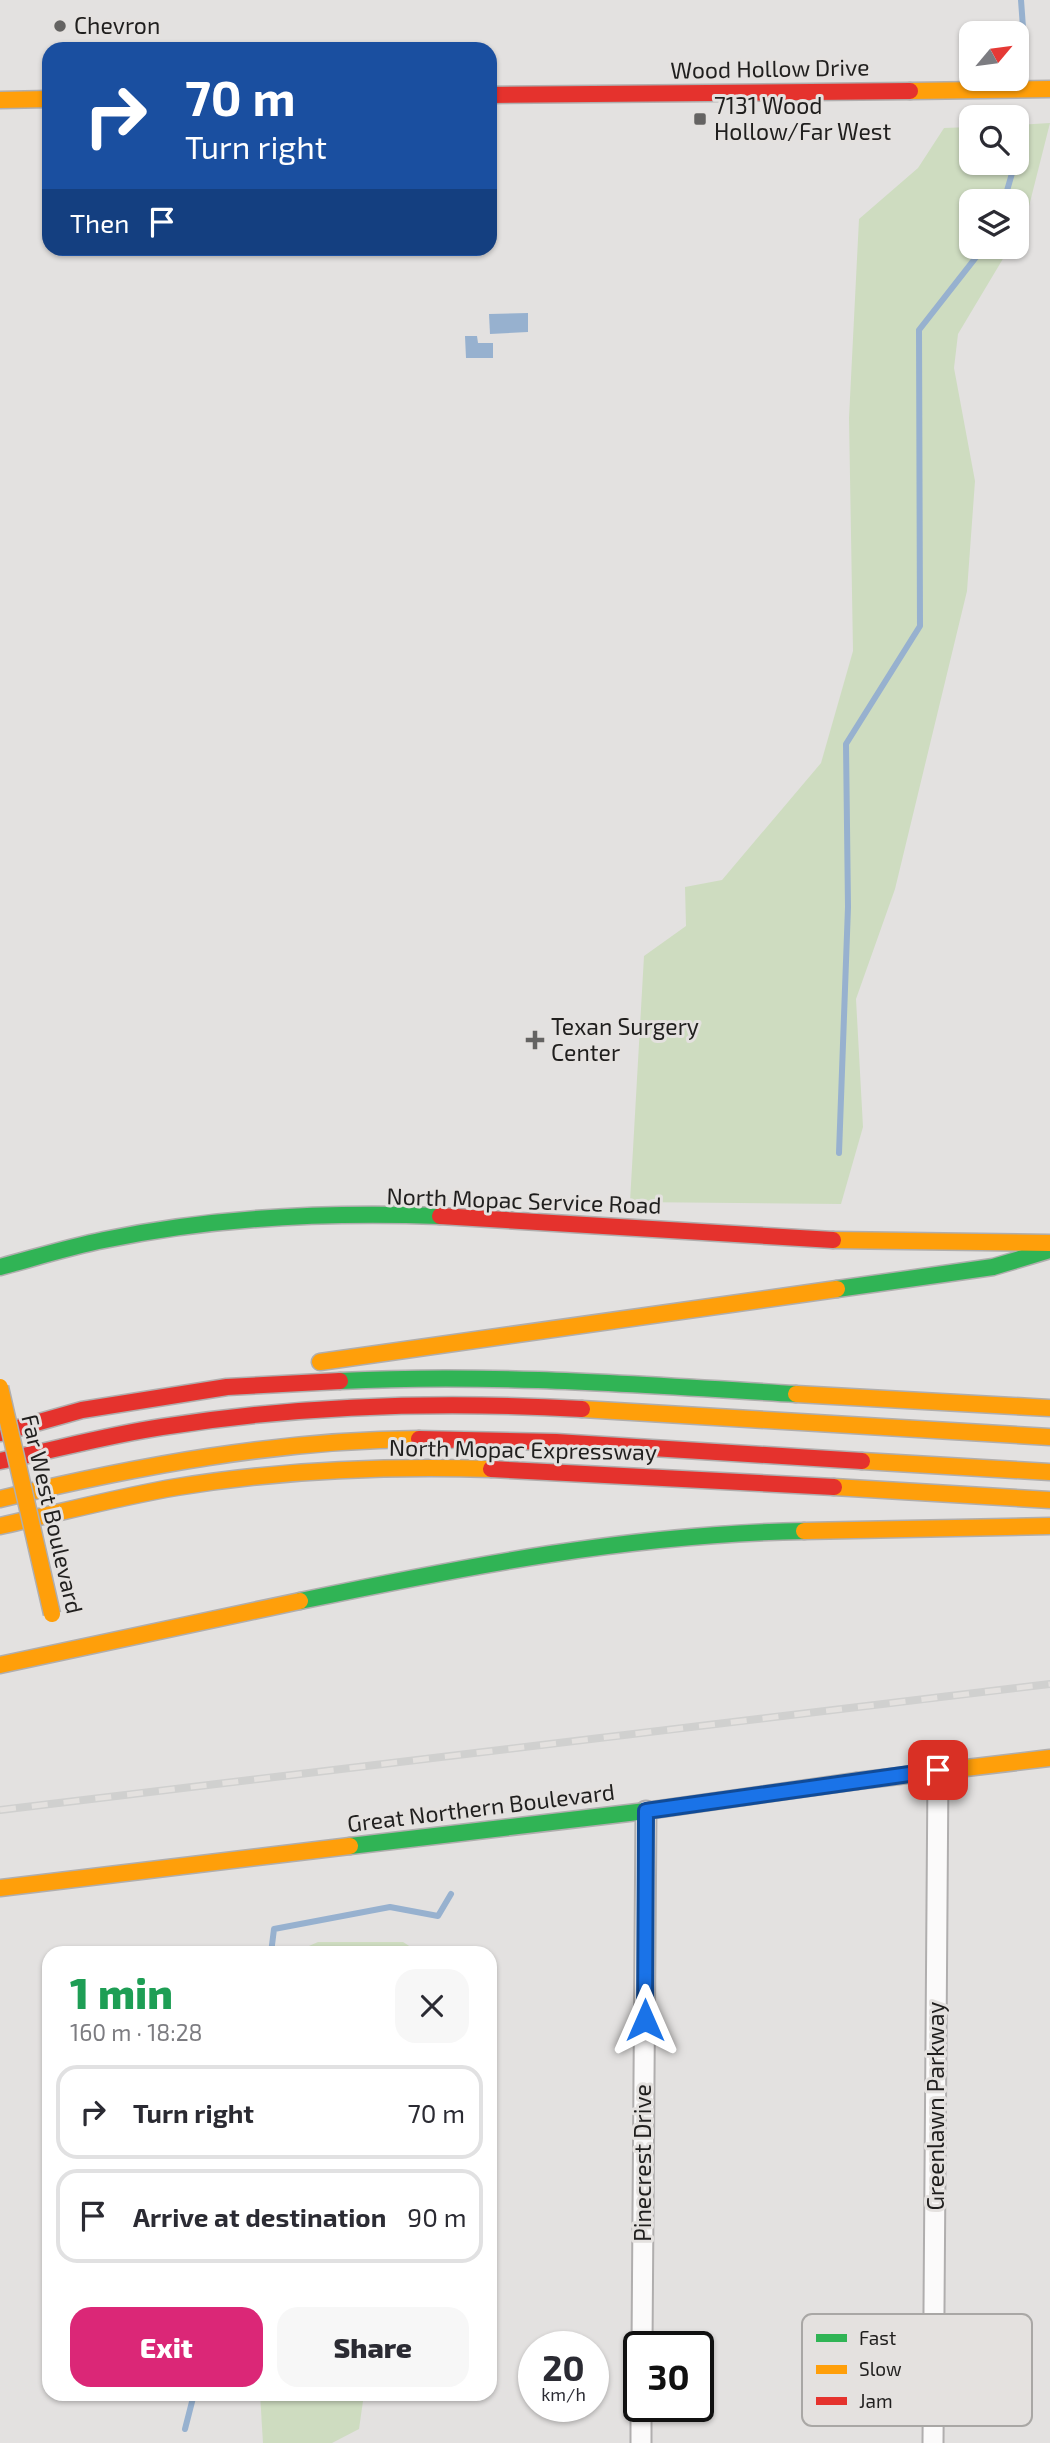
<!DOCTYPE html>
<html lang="en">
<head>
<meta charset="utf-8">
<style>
  :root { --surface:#fff; --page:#f7f7f7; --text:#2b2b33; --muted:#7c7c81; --line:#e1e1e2; --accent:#db2777 }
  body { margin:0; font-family:"Exo 2",sans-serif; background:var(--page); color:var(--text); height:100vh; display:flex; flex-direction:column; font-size:26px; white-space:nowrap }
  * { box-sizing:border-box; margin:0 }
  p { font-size:23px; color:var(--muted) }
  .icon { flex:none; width:38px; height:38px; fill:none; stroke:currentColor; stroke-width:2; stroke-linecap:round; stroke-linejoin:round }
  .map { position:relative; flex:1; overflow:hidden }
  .side { position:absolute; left:42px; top:1946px; width:455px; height:455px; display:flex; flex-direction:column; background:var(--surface); border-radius:21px; box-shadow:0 2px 5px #0004 }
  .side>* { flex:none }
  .top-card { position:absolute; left:42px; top:42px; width:455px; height:214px; border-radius:21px; box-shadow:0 2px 5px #0004; background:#1a4fa0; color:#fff; overflow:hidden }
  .needle { width:46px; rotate:61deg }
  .fabs { position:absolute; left:959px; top:21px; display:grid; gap:14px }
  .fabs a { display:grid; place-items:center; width:70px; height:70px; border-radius:14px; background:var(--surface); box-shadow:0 2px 5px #0004; font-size:35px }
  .speed { position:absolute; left:518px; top:2331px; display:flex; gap:14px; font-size:35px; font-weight:700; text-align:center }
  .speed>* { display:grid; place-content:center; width:91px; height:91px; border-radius:50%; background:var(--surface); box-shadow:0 2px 5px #0004; line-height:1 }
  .speed small { font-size:18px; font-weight:400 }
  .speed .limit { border:4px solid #111; border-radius:10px; background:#fff; color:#111 }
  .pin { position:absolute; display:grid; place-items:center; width:60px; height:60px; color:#fff; margin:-30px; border-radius:14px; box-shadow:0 4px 10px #0006 }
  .me { position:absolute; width:77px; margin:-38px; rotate:0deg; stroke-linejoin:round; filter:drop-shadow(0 0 5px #0008) }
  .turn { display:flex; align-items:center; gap:24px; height:147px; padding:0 28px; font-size:32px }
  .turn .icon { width:91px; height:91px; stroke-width:2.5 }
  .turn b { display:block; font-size:49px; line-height:60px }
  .then { display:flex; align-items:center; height:66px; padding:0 28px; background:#0003; gap:14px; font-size:26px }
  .round { display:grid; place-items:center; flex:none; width:74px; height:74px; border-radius:21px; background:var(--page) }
  .head { display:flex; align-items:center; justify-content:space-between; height:119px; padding:0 28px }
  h1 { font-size:42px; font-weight:800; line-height:52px; color:#1e9e55 }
  .primary-button { display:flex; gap:14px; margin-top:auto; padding:14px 28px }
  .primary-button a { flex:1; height:80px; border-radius:21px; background:var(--accent); color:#fff; font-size:28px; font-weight:800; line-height:80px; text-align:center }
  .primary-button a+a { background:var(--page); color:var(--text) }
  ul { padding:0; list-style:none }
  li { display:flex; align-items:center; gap:21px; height:94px; margin:0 14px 10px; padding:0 14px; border:4px solid var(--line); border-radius:21px }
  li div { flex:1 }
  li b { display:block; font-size:26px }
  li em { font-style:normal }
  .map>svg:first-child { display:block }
  .green { fill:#cedcc0 }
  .water { fill:#97b1cf }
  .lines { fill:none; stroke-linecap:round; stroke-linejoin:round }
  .stream { stroke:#97b1cf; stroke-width:6 }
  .street-casing { stroke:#b0aeae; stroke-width:23 }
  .fast-casing { stroke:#b0aeae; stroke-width:19 }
  .slow-casing { stroke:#b0aeae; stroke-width:19 }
  .jam-casing { stroke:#b0aeae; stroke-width:19 }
  .street { stroke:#fbfafa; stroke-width:19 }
  .fast { stroke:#30b455; stroke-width:16 }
  .slow { stroke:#ff9f0a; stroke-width:16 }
  .jam { stroke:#e5322d; stroke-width:16 }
  .rail-casing { stroke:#d0d0cf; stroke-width:8 }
  .rail { stroke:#e4e1df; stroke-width:5; stroke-dasharray:16; stroke-linecap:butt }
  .slow-bridge-casing { stroke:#b0aeae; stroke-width:19; stroke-linecap:butt }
  .slow-bridge { stroke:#ff9f0a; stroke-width:16 }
  .route-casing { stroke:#114b97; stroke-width:18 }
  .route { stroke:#1a73e8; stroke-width:12 }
  .poi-dot { fill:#646362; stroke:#e4e1df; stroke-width:2.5 }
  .labels { text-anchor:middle; stroke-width:6; stroke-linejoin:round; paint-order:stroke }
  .poi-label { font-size:23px; fill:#201f1e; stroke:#e4e1df; text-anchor:start }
  .street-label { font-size:23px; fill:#201f1e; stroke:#e4e1df }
  .key { fill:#e4e1df; stroke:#a9a7a5; stroke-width:2 }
  .key-label { font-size:19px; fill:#201f1e }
</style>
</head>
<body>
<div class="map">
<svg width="1050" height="2443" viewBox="0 0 1050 2443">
  <rect width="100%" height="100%" fill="#e3e1e0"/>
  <g class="green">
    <path d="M1050,123L1025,222L1017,236V201H971V247H1010L958,334L954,368L975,481L967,591L895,889L856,999L863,1127L841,1204L630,1202L644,956L686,926L685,887L722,880L821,763L853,651L849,418L859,219L918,168L944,128L971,127V163H1017V125Z"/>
    <path d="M318,1942H403L420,1953H293Z"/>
    <path d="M260,2394H364L359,2429L332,2443H263Z"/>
  </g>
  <g class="water">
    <path d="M528,313V332L490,334L489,314Z"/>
    <path d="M465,336H477L478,343H493V358H466Z"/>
  </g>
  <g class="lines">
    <g class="stream">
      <path d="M1021,0L1025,55"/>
      <path d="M1017,158L1024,133"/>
      <path d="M1004,201L1015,163"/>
      <path d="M839,1153L848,907L846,744L920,626L919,330L984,247"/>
      <path d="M271,1953L274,1929L390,1907L438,1916L451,1894"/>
      <path d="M185,2429L194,2394"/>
    </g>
    <g class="street-casing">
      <g id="street">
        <path d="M642,2347L646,1811"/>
        <path d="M641,2443V2406"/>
        <path d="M933,2443L938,1770"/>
      </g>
    </g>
    <g class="fast-casing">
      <g id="fast">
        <path d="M0,1267C34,1258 69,1247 104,1240C213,1217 329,1212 440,1216"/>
        <path d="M837,1289L993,1267L1050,1250"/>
        <path d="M340,1381C493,1373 644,1385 796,1394"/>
        <path d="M300,1601C467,1566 633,1534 804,1531"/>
        <path d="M350,1846L646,1811L857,1781"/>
      </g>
    </g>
    <g class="slow-casing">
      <g id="slow">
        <path d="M910,91L1050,89"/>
        <path d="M0,100L49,99"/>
        <path d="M833,1240L1050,1243"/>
        <path d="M320,1362L837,1289"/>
        <path d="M796,1394L1050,1408"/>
        <path d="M582,1409L1050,1437"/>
        <path d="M862,1461L1050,1472"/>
        <path d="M834,1487L1050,1500"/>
        <path d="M0,1499C137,1466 278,1440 419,1439"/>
        <path d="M0,1526C59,1513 118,1497 177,1487C280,1470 387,1466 491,1469"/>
        <path d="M804,1531L1050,1526"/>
        <path d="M0,1665L300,1601"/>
        <path d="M857,1781L1050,1758"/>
        <path d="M0,1888L350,1846"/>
      </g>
    </g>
    <g class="jam-casing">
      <g id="jam">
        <path d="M490,95L910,91"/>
        <path d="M440,1216L833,1240"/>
        <path d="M0,1433L82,1410L227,1387L340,1381"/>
        <path d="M419,1439L556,1442L862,1461"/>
        <path d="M0,1461C54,1450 108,1435 162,1427C301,1405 442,1401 582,1409"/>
        <path d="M491,1469L834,1487"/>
      </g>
    </g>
    <use href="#street" class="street"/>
    <use href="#fast" class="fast"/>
    <use href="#slow" class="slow"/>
    <use href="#jam" class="jam"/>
    <g class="rail-casing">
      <path id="rail" d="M0,1810L1050,1684"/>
    </g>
    <use href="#rail" class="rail"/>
    <g class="slow-bridge-casing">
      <path id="slow-bridge" d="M0,1387L52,1614"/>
    </g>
    <use href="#slow-bridge" class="slow-bridge"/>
  </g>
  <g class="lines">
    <g class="route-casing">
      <path id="route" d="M645,2020L646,1811L938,1770"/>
    </g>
    <use href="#route" class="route"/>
  </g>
  <g class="poi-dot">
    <circle cx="60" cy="26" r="7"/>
    <rect x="693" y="112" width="14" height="14" rx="3.5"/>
    <path d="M531.5 1029.5h7v7h7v7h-7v7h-7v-7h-7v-7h7z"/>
  </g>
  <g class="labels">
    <g class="poi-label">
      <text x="74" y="34">Chevron</text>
      <text x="714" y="114">7131 Wood<tspan x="714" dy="26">Hollow/Far West</tspan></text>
      <text x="551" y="1035">Texan Surgery<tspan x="551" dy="26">Center</tspan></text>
    </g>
    <g class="street-label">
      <text transform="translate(770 69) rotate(-1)" y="8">Wood Hollow Drive</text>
      <text transform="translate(524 1201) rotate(2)" y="8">North Mopac Service Road</text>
      <text transform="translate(523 1450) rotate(1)" y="8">North Mopac Expressway</text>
      <text transform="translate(52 1514) rotate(77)" y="8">Far West Boulevard</text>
      <text transform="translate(481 1808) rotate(-7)" y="8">Great Northern Boulevard</text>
      <text transform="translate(936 2106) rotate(-90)" y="8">Greenlawn Parkway</text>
      <text transform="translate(643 2163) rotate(-90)" y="8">Pinecrest Drive</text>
    </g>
  </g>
  <rect x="802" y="2314" width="230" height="112" rx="10" class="key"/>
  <rect x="816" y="2334" width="31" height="8" fill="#30b455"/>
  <rect x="816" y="2365" width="31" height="9" fill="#ff9f0a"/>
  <rect x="816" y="2397" width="31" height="8" fill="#e5322d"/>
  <g class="key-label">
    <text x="859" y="2345">Fast</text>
    <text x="859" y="2376">Slow</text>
    <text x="859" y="2408">Jam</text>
  </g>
</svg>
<div class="fabs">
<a><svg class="needle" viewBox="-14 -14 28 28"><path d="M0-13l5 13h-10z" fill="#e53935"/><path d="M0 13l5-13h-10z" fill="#7c7c81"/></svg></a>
<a><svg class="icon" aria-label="search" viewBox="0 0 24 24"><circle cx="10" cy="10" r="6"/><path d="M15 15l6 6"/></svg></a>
<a><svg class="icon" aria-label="layers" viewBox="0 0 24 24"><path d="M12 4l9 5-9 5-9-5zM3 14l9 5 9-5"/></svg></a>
</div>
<div class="speed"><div>20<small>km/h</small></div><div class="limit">30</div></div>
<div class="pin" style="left:938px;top:1770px;background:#d93025"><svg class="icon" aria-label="arrive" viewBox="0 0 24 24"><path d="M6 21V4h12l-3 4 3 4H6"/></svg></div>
<svg class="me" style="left:645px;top:2020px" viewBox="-20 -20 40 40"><path d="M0-17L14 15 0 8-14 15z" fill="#1a73e8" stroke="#fff" stroke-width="4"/></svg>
<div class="top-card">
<div class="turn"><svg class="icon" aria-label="right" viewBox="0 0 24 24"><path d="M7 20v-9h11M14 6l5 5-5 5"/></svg><div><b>70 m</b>Turn right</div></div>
<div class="then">Then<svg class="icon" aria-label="arrive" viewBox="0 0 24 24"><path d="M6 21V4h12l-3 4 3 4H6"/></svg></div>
</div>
<section class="side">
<div class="head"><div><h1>1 min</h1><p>160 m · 18:28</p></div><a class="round"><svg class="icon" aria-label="close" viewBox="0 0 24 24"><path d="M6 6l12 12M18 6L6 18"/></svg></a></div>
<ul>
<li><svg class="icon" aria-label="right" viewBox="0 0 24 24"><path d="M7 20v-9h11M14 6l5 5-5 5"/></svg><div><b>Turn right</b></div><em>70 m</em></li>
<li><svg class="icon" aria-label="arrive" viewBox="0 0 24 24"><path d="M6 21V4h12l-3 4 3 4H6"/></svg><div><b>Arrive at destination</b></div><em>90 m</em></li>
</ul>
<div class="primary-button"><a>Exit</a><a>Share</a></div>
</section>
</div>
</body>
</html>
